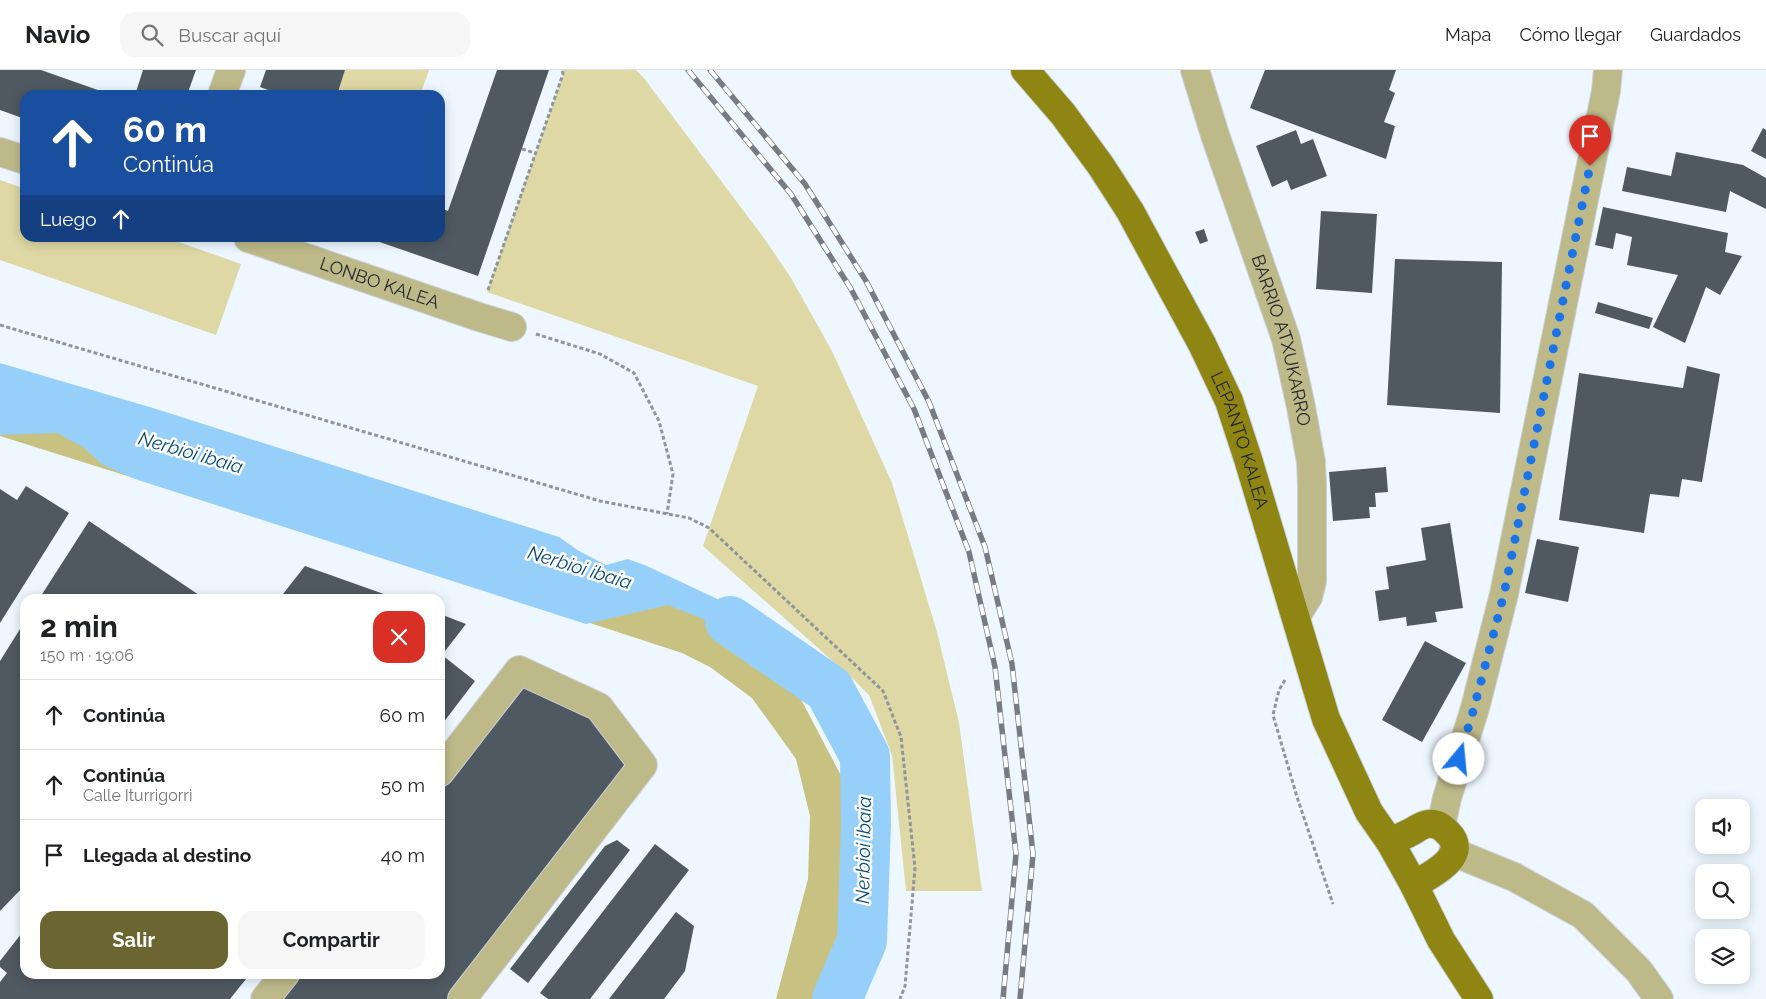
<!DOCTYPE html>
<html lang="es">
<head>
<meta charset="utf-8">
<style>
  :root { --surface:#fff; --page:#f6f6f6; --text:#202124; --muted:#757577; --line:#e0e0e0; --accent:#6a6531 }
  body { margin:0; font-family:Raleway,sans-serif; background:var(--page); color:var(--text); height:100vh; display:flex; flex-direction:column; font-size:19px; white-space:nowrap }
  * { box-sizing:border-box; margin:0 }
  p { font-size:16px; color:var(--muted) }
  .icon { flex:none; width:28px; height:28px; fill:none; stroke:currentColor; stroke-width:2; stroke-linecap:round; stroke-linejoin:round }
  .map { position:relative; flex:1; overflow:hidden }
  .details { position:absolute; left:20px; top:524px; width:425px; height:385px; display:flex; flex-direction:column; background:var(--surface); border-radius:15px; box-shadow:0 2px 12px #0003 }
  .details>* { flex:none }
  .top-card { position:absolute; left:20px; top:20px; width:425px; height:152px; border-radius:15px; box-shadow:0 2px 12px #0003; background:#1a4fa0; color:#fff; overflow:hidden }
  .controls { position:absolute; left:1695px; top:729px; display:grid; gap:10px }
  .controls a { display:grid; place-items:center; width:55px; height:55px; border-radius:10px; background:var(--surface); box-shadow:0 2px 12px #0003; font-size:25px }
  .pin { position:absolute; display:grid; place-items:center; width:42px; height:42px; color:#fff; margin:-51px -21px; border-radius:50% 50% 50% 0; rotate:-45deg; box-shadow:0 0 5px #0007 }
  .pin .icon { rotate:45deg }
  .me { position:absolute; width:55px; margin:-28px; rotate:17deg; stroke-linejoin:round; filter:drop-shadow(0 0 4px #0008) }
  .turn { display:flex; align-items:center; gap:18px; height:105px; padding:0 20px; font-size:22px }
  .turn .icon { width:65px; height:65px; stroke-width:2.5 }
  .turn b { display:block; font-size:35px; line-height:42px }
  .then { display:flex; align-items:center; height:48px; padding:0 20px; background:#0003; gap:10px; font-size:19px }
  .round { display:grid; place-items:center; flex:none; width:52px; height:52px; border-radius:15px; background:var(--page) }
  .summary { display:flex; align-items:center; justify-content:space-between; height:85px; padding:0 20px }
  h1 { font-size:30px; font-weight:700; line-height:38px }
  .action { display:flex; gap:10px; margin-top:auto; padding:10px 20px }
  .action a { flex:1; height:58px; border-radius:15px; background:var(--accent); color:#fff; font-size:20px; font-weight:700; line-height:58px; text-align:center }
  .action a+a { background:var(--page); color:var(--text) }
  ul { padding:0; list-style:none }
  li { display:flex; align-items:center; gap:15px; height:70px; padding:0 20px; border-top:1px solid var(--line) }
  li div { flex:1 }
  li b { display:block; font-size:19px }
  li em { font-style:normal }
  header { display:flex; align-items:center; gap:30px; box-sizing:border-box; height:70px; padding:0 25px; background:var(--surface); border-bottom:1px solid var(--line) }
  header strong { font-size:24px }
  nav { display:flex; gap:28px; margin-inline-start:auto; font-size:18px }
  .search { width:350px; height:45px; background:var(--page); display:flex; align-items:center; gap:12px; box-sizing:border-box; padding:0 18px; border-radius:15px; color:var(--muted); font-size:19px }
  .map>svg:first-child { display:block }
  .green { fill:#ddd8a4 }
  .forest { fill:#c8c282 }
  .water { fill:#97cffb }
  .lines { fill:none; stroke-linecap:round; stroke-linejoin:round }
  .river { stroke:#97cffb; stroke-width:50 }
  .building { fill:#4f5961 }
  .minor-casing { stroke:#cad2d9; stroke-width:30 }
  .major-casing { stroke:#cad2d9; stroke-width:30 }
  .path { stroke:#8e959b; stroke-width:3; stroke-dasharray:4 2.5; stroke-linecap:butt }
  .minor { stroke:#beb989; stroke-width:28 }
  .major { stroke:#8f8513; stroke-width:28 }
  .rail-casing { stroke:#767c82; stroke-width:5.5 }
  .rail { stroke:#fff; stroke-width:4; stroke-dasharray:11; stroke-linecap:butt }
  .route { stroke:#1a73e8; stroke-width:9; stroke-dasharray:0 16.2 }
  .labels { text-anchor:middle; stroke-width:5; stroke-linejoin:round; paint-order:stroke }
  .street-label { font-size:18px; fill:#24282c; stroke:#fff }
  .water-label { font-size:19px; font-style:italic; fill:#074c74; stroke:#fff }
</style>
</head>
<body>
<header>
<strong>Navio</strong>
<div class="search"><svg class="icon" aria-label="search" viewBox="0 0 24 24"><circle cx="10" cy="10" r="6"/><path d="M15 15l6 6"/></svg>Buscar aquí</div>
<nav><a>Mapa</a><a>Cómo llegar</a><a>Guardados</a></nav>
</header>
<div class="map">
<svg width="1766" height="929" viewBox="0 0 1766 929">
  <rect width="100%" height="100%" fill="#eef7ff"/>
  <g class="green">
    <path d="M345,0H429L420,25H337Z"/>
    <path d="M562,0H636L643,7L766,171L791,208L832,281L892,413L937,562L959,653L982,821H906L892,685L869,625L854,610L703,476L758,316L487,222L563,5Z"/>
    <path d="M0,110L25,119V168H167L241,194L216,265L0,190Z"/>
  </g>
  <path class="forest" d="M0,324L666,519L794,616L856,734L843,886L826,929H776L808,809L810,746L796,689L752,628L710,597L682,583L452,508L0,366Z"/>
  <path class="water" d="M0,293L153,338L559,467L579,481L606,495L628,489L647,496L726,533L798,583L773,597L713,553L668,535L586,554L135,409L103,395L83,377L57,363L0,365Z"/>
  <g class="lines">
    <path class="river" d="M730,551L829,619L865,686L866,754L862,871L837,929"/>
  </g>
  <g class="building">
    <path d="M0,0H41L112,25H25V49L0,40Z"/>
    <path d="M143,0H196L187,25H135Z"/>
    <path d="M266,0H345L337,25H282L260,17Z"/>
    <path d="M497,0H549L478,206L368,168H440V138L448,141Z"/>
    <path d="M1265,0H1396L1389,20L1395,23L1384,52L1395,56L1386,89L1250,38Z"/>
    <path d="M1763,58L1766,60V89L1751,81Z"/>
    <path d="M1296,60L1301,74L1313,69L1327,106L1291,120L1287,110L1272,117L1256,76Z"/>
    <path d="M1676,82L1743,95L1766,108V139L1730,121L1726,142L1622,121L1627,97L1671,106Z"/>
    <path d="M1603,137L1728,163L1725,182L1742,186L1720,225L1706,217L1685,273L1653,257L1678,205L1627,195L1632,167L1616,163L1613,179L1595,175Z"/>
    <path d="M1321,141L1377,144L1372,223L1316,219Z"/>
    <path d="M1204,159L1208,171L1200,174L1195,162Z"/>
    <path d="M1395,189L1502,192L1500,343L1387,335Z"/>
    <path d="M1598,232L1653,248L1649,259L1595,243Z"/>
    <path d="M1687,296L1720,304L1702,412L1682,409L1679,427L1650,424L1644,463L1559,450L1579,303L1683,318Z"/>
    <path d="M1386,397L1388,422L1375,423L1376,437H1369L1370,448L1333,451L1329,402Z"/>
    <path d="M26,416L69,443L0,553V419L17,430Z"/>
    <path d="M89,451L205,529H39Z"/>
    <path d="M1450,453L1463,538L1435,542L1437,552L1407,556L1406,547L1379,551L1375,521L1389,519L1386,497L1426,490L1421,458Z"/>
    <path d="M1537,469L1579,477L1568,532L1525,523Z"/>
    <path d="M305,496L395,528V529H279Z"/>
    <path d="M440,544L466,554L442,585L475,611L440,657Z"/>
    <path d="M25,551V815L0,841V591Z"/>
    <path d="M1425,571L1466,593L1422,672L1382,650Z"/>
    <path d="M523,615L591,647L627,695L447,929H281L301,904H440V723Z"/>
    <path d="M617,770L630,780L528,913L510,899L605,776Z"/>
    <path d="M655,774L689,800L590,929H548L540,923Z"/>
    <path d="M676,842L694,856L685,901L664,929H609Z"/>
    <path d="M25,859V904H250L230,929H0V912L7,903L0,897V891Z"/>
  </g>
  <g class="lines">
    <g class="minor-casing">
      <g id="minor">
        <path id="s1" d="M1195,0L1215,65L1286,269L1301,337L1311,392L1312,415V511L1308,527L1296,546"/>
        <path d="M222,25L231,0"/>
        <path d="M0,82L25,90"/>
        <path id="s2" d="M248,168L479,247L512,257"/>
        <path d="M440,702L519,600L599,637L643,695L462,929"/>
        <path d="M1441,756L1447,728L1475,638L1504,524L1606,21L1608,0"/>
        <path d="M1453,782L1514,807L1583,845L1639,901L1659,929"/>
        <path d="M265,929L285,904"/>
      </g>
    </g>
    <g class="major-casing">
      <g id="major">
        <path id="s3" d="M1025,0L1063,44L1101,96L1130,141L1202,274L1229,331L1248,389L1326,649L1369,742L1390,772L1414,815L1441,870L1479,929"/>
        <path d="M1390,772C1397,768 1404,766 1411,762C1417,759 1421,755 1428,754C1437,753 1442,757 1448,763C1471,786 1430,805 1414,815"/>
      </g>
    </g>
    <g class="path">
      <path d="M522,79L535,83"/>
      <path d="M488,220L563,4L562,0"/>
      <path d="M0,255L600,431L689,448L709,458L883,621L901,667L915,798L905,916L900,929"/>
      <path d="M536,264L600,284L634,303L659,351L673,404L667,444"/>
      <path d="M1285,610L1279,620L1273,645L1297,727L1333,834"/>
    </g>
    <use href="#minor" class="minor"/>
    <use href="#major" class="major"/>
    <g class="rail-casing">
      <g id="rail">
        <path d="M688,0L791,124L851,219L914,339L969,482L995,597L1016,784L1003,929"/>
        <path d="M710,0L805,114L866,211L929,332L985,477L1012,594L1033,784L1020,929"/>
      </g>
    </g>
    <use href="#rail" class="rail"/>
  </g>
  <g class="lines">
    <path class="route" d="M1459,689L1474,638L1504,524L1590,96"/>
  </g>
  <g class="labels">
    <g class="street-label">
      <text dy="6" stroke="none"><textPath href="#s2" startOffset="139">LONBO KALEA</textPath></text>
      <text dy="6" stroke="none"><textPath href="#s1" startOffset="284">BARRIO ATXUKARRO</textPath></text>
      <text dy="6" stroke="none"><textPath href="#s3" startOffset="431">LEPANTO KALEA</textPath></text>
    </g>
    <g class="water-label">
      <text transform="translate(191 382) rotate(16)" y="7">Nerbioi ibaia</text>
      <text transform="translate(580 497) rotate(17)" y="7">Nerbioi ibaia</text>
      <text transform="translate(863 780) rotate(-89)" y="7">Nerbioi ibaia</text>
    </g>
  </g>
</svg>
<div class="controls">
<a><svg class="icon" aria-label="sound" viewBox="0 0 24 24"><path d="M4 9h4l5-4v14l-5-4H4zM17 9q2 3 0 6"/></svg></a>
<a><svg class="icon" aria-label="search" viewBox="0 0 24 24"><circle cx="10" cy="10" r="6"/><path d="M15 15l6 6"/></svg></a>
<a><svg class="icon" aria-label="layers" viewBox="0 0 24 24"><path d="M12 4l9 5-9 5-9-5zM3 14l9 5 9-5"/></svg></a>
</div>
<div class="pin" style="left:1590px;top:96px;background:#d93025"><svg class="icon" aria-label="arrive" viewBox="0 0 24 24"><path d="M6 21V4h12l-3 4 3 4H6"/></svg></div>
<svg class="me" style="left:1459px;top:689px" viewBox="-20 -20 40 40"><circle r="19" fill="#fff"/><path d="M0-13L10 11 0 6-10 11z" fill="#1a73e8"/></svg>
<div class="top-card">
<div class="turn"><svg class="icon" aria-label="ahead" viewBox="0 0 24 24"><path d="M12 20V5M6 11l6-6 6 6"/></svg><div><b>60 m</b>Continúa</div></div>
<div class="then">Luego<svg class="icon" aria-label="ahead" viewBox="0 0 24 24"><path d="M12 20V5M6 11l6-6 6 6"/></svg></div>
</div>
<section class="details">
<div class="summary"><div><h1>2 min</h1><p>150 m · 19:06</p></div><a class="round" style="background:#d93025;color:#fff"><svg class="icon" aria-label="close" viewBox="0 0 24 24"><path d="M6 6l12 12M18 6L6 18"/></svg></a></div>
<ul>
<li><svg class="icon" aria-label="ahead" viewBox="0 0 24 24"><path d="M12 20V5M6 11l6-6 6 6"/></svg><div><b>Continúa</b></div><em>60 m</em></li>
<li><svg class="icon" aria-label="ahead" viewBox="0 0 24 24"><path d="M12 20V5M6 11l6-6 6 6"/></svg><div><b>Continúa</b><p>Calle Iturrigorri</p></div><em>50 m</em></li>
<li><svg class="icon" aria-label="arrive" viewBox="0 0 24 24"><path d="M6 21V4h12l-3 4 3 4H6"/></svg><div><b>Llegada al destino</b></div><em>40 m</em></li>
</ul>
<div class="action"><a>Salir</a><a>Compartir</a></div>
</section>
</div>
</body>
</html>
